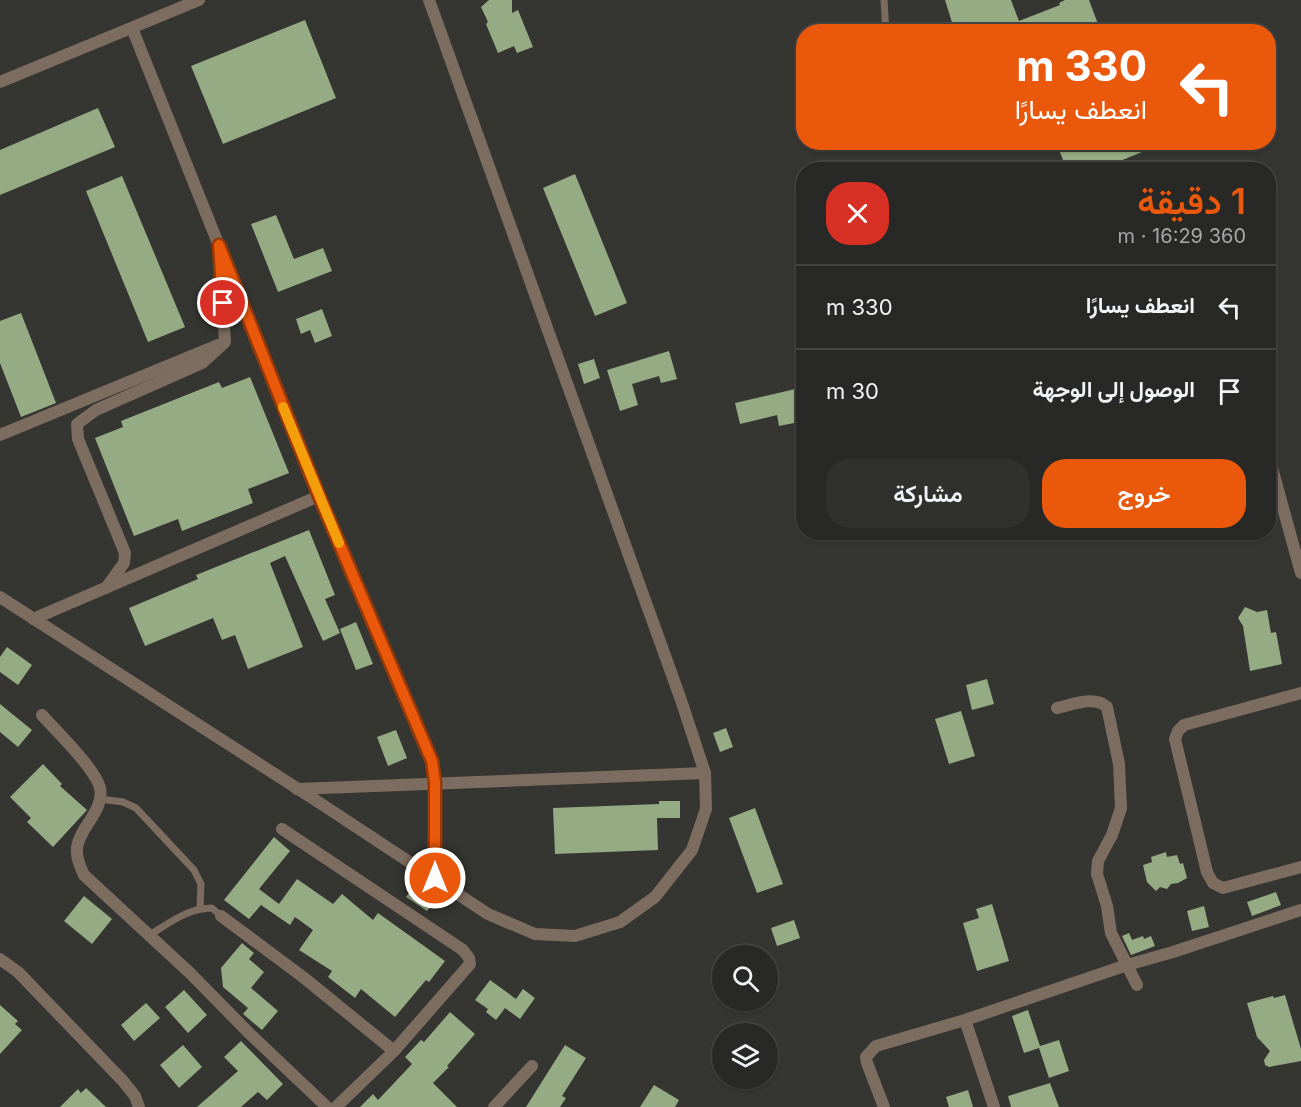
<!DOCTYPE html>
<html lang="ar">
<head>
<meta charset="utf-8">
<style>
  :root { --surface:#282826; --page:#30302e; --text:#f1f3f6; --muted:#a5a6a7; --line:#444443; --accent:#ea580c }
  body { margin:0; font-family:Inter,Vazirmatn,sans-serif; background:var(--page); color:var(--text); direction:rtl; height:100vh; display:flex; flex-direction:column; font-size:22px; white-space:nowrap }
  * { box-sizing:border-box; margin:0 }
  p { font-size:20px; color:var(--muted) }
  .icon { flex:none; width:33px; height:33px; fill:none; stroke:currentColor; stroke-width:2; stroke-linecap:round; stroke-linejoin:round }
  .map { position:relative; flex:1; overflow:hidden; direction:ltr }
  .details { position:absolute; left:796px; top:162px; width:480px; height:378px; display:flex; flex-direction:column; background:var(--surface); border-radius:24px; box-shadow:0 2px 4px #0004,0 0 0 2px var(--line); direction:rtl }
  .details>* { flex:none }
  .top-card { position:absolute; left:796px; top:24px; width:480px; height:126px; border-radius:24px; box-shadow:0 2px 4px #0004,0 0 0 2px var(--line); direction:rtl; background:#ea580c; color:#fff; overflow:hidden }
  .tools { position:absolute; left:712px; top:945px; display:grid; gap:12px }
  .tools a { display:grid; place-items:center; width:66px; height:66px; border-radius:50%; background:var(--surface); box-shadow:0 2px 4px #0004,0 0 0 2px var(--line); font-size:30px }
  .pin { position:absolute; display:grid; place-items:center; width:51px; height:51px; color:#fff; margin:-26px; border:3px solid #fff; border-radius:50%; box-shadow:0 2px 6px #0007 }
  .me { position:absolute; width:66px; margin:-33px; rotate:0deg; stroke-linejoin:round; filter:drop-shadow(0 0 4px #0008) }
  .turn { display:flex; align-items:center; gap:21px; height:126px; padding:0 30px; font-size:27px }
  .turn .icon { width:78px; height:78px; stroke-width:2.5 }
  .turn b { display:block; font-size:42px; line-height:51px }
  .round { display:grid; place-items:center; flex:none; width:63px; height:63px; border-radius:24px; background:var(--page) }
  .overview { display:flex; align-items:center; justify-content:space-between; height:102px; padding:0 30px }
  h1 { font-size:36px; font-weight:600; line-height:45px; color:var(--accent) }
  .cta { display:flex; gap:12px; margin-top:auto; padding:12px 30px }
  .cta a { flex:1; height:69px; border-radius:24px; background:var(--accent); color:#fff; font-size:24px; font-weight:600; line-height:69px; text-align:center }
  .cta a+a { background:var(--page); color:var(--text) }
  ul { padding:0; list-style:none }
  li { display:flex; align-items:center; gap:18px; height:84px; padding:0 30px; border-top:2px solid var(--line) }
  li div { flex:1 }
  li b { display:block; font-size:22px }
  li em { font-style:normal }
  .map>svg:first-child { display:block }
  .building { fill:#95ab83 }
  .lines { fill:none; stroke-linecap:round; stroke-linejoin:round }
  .service { stroke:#7d6d60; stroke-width:7 }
  .minor { stroke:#7d6d60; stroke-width:12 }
  .route-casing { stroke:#983908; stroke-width:15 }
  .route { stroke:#ea580c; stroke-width:10 }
  .slow { stroke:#f59e0b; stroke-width:10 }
</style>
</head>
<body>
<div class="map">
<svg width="1301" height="1107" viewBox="0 0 1301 1107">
  <rect width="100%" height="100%" fill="#353532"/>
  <g class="building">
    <path d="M489,0H512V13L518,10L533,47L517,53L514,46L498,53L486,24L488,22L481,7Z"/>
    <path d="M945,0H1011L1019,21L1060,5L1059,3L1065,0H1089L1098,24L1096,25L1098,32H955Z"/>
    <path d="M305,20L336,98L223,144L191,66Z"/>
    <path d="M98,108L115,147L0,195V150Z"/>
    <path d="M1056,142H1164V143L1098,170H1067Z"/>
    <path d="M575,174L627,303L595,316L543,188Z"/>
    <path d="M122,176L185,327L148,342L86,191Z"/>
    <path d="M276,215L294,259L323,248L332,271L278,292L251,224Z"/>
    <path d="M322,309L332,336L315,343L310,330L301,334L296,319Z"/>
    <path d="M21,313L56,403L21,417L0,363V321Z"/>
    <path d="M669,351L677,379L661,383L659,376L632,384L638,405L620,411L607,370Z"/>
    <path d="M594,359L600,378L584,384L578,364Z"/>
    <path d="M250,377L289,473L248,489L253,503L182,531L178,519L134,536L95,438L123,427L121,421L219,382L222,388Z"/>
    <path d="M804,387V421L779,426L777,415L740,424L735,403Z"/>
    <path d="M309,530L335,595L325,599L340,633L323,641L285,556L270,563L303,647L248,669L235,635L222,640L213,618L145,646L129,608L198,579L196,575Z"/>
    <path d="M1245,607L1257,612L1267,610L1271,633L1276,632L1282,664L1250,671L1243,626L1238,618Z"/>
    <path d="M356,622L373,664L356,670L340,629Z"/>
    <path d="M7,647L32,665L18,685L0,672V657Z"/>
    <path d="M987,679L994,704L972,710L966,685Z"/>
    <path d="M0,704L32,730L18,747L0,732Z"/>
    <path d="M961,711L975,756L949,764L935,719Z"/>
    <path d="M726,728L733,747L720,752L713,733Z"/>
    <path d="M396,730L407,758L388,766L377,737Z"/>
    <path d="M43,764L62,784L60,786L87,810L53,847L27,822L31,818L10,797Z"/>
    <path d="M659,801H680V818H657L658,850L555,854L553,808L659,804Z"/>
    <path d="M755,808L783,884L757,893L729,818Z"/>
    <path d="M274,837L290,851L259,889L279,904L297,879L333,904L342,894L373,920L378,913L445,961L429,982L426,980L395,1017L361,989L355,998L328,977L332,971L299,950L313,930L295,917L290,925L261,905L249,919L224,900Z"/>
    <path d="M1166,852L1167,857L1177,855L1180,864L1183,863L1187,878L1178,883L1171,884L1167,889L1160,887L1156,891L1147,882L1143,865L1152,862L1151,857Z"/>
    <path d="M414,886L435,900L427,911L406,897Z"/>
    <path d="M1276,892L1281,905L1252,916L1247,902Z"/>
    <path d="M84,896L112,919L92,944L64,921Z"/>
    <path d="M992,904L1009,961L977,971L963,923L979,918L976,909Z"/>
    <path d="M1204,906L1209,927L1192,931L1187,911Z"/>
    <path d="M794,920L800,938L777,946L771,928Z"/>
    <path d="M1129,933L1132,940L1143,936L1144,939L1151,936L1155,946L1131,955L1122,936Z"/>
    <path d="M242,943L254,953L249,959L264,972L251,988L278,1011L262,1030L243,1014L248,1008L223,987L221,968Z"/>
    <path d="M490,980L516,999L523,989L535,998L520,1019L505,1008L496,1020L486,1012L488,1009L475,1000Z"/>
    <path d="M184,990L207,1015L188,1033L165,1007Z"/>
    <path d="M1285,995L1301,1049V1061L1269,1067L1265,1065L1264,1060L1270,1051L1257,1037L1247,1003L1273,996L1274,998Z"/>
    <path d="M146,1003L160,1018L134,1041L121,1025Z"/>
    <path d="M0,1005L18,1021L15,1024L22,1030L0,1054Z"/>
    <path d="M1028,1010L1040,1046L1059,1040L1069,1071L1049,1078L1039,1048L1024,1053L1012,1016Z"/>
    <path d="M450,1012L475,1034L447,1066L449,1067L433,1083L457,1107H360L373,1094L378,1100L412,1064L405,1057L421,1040L424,1042Z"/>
    <path d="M241,1041L283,1084L267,1100L258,1092L241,1107H197L238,1071L224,1057Z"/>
    <path d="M183,1045L202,1067L179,1088L160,1065Z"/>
    <path d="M565,1045L586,1058L562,1096L566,1098L560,1107H526Z"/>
    <path d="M1050,1083L1059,1107H1011L1008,1096Z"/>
    <path d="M654,1085L679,1100L675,1107H640Z"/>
    <path d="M86,1088L106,1107H60L78,1089L81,1093Z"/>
    <path d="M968,1090L973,1107H949L946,1097Z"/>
  </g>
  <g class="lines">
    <g class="service">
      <path d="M884,0L886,32"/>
      <path d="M100,799L123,802L136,808L194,870L201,884L200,908"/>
      <path d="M150,935C169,923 188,908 212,908L221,916"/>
    </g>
    <g class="minor">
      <path d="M132,28L319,496L432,761L435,783V878"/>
      <path d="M0,82L199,0"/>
      <path d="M0,435L218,345"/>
      <path d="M1269,457L1301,573"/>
      <path d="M106,588L124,563L125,553L78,439L77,424L96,410L202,363L225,342L220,260"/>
      <path d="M0,597L326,807L488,914L535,934L575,936L620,922L655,897L692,850L706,809L705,773L681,700L429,0"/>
      <path d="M33,619L319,496"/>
      <path d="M1301,693L1184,725L1178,731L1175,739L1207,872L1213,883L1223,888L1301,867"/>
      <path d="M1057,708C1072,705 1094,695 1107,707L1119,764L1121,808L1112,835L1098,861L1097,874L1107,906L1111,933L1137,985"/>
      <path d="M42,715C56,731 95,768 100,788C105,810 79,828 77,848C76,857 80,867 84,875L190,973L249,1033L327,1107"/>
      <path d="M297,789L705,773"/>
      <path d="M282,829L463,950L469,958L470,964L394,1051L336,1107"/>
      <path d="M221,916L303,977L394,1051"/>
      <path d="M0,959L18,972L123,1081L135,1096L139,1107"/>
      <path d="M965,1020L994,1107"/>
      <path d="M494,1107L532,1066"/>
      <path d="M884,1107L867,1063L866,1057L876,1046L965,1020L1127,965L1173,952L1301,910"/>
    </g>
  </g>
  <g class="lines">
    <g class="route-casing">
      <path id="route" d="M223,303L219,245L319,496L432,761L435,783V878"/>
    </g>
    <use href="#route" class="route"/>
    <path class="slow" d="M283,407L339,543"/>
  </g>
</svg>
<div class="tools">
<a><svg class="icon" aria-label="search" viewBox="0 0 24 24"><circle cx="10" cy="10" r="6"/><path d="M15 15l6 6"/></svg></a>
<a><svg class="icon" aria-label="layers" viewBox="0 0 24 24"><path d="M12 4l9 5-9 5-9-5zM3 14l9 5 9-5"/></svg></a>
</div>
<div class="pin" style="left:223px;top:303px;background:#d93025"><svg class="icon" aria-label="arrive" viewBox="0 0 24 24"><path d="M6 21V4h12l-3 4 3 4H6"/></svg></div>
<svg class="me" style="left:435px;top:878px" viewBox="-20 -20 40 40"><circle r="17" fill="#ea580c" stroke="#fff" stroke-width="3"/><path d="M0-11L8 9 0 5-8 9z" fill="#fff"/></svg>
<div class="top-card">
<div class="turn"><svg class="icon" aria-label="left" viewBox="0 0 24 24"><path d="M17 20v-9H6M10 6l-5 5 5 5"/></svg><div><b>330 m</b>انعطف يسارًا</div></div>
</div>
<section class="details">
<div class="overview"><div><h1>1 دقيقة</h1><p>360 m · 16:29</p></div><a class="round" style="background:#d93025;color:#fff"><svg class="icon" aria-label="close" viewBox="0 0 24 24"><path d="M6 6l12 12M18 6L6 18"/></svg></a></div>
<ul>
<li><svg class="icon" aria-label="left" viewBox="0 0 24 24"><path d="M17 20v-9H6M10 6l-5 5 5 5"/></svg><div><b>انعطف يسارًا</b></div><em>330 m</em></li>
<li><svg class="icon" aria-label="arrive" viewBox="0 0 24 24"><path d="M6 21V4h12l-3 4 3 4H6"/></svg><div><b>الوصول إلى الوجهة</b></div><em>30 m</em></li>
</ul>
<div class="cta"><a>خروج</a><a>مشاركة</a></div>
</section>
</div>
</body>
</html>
